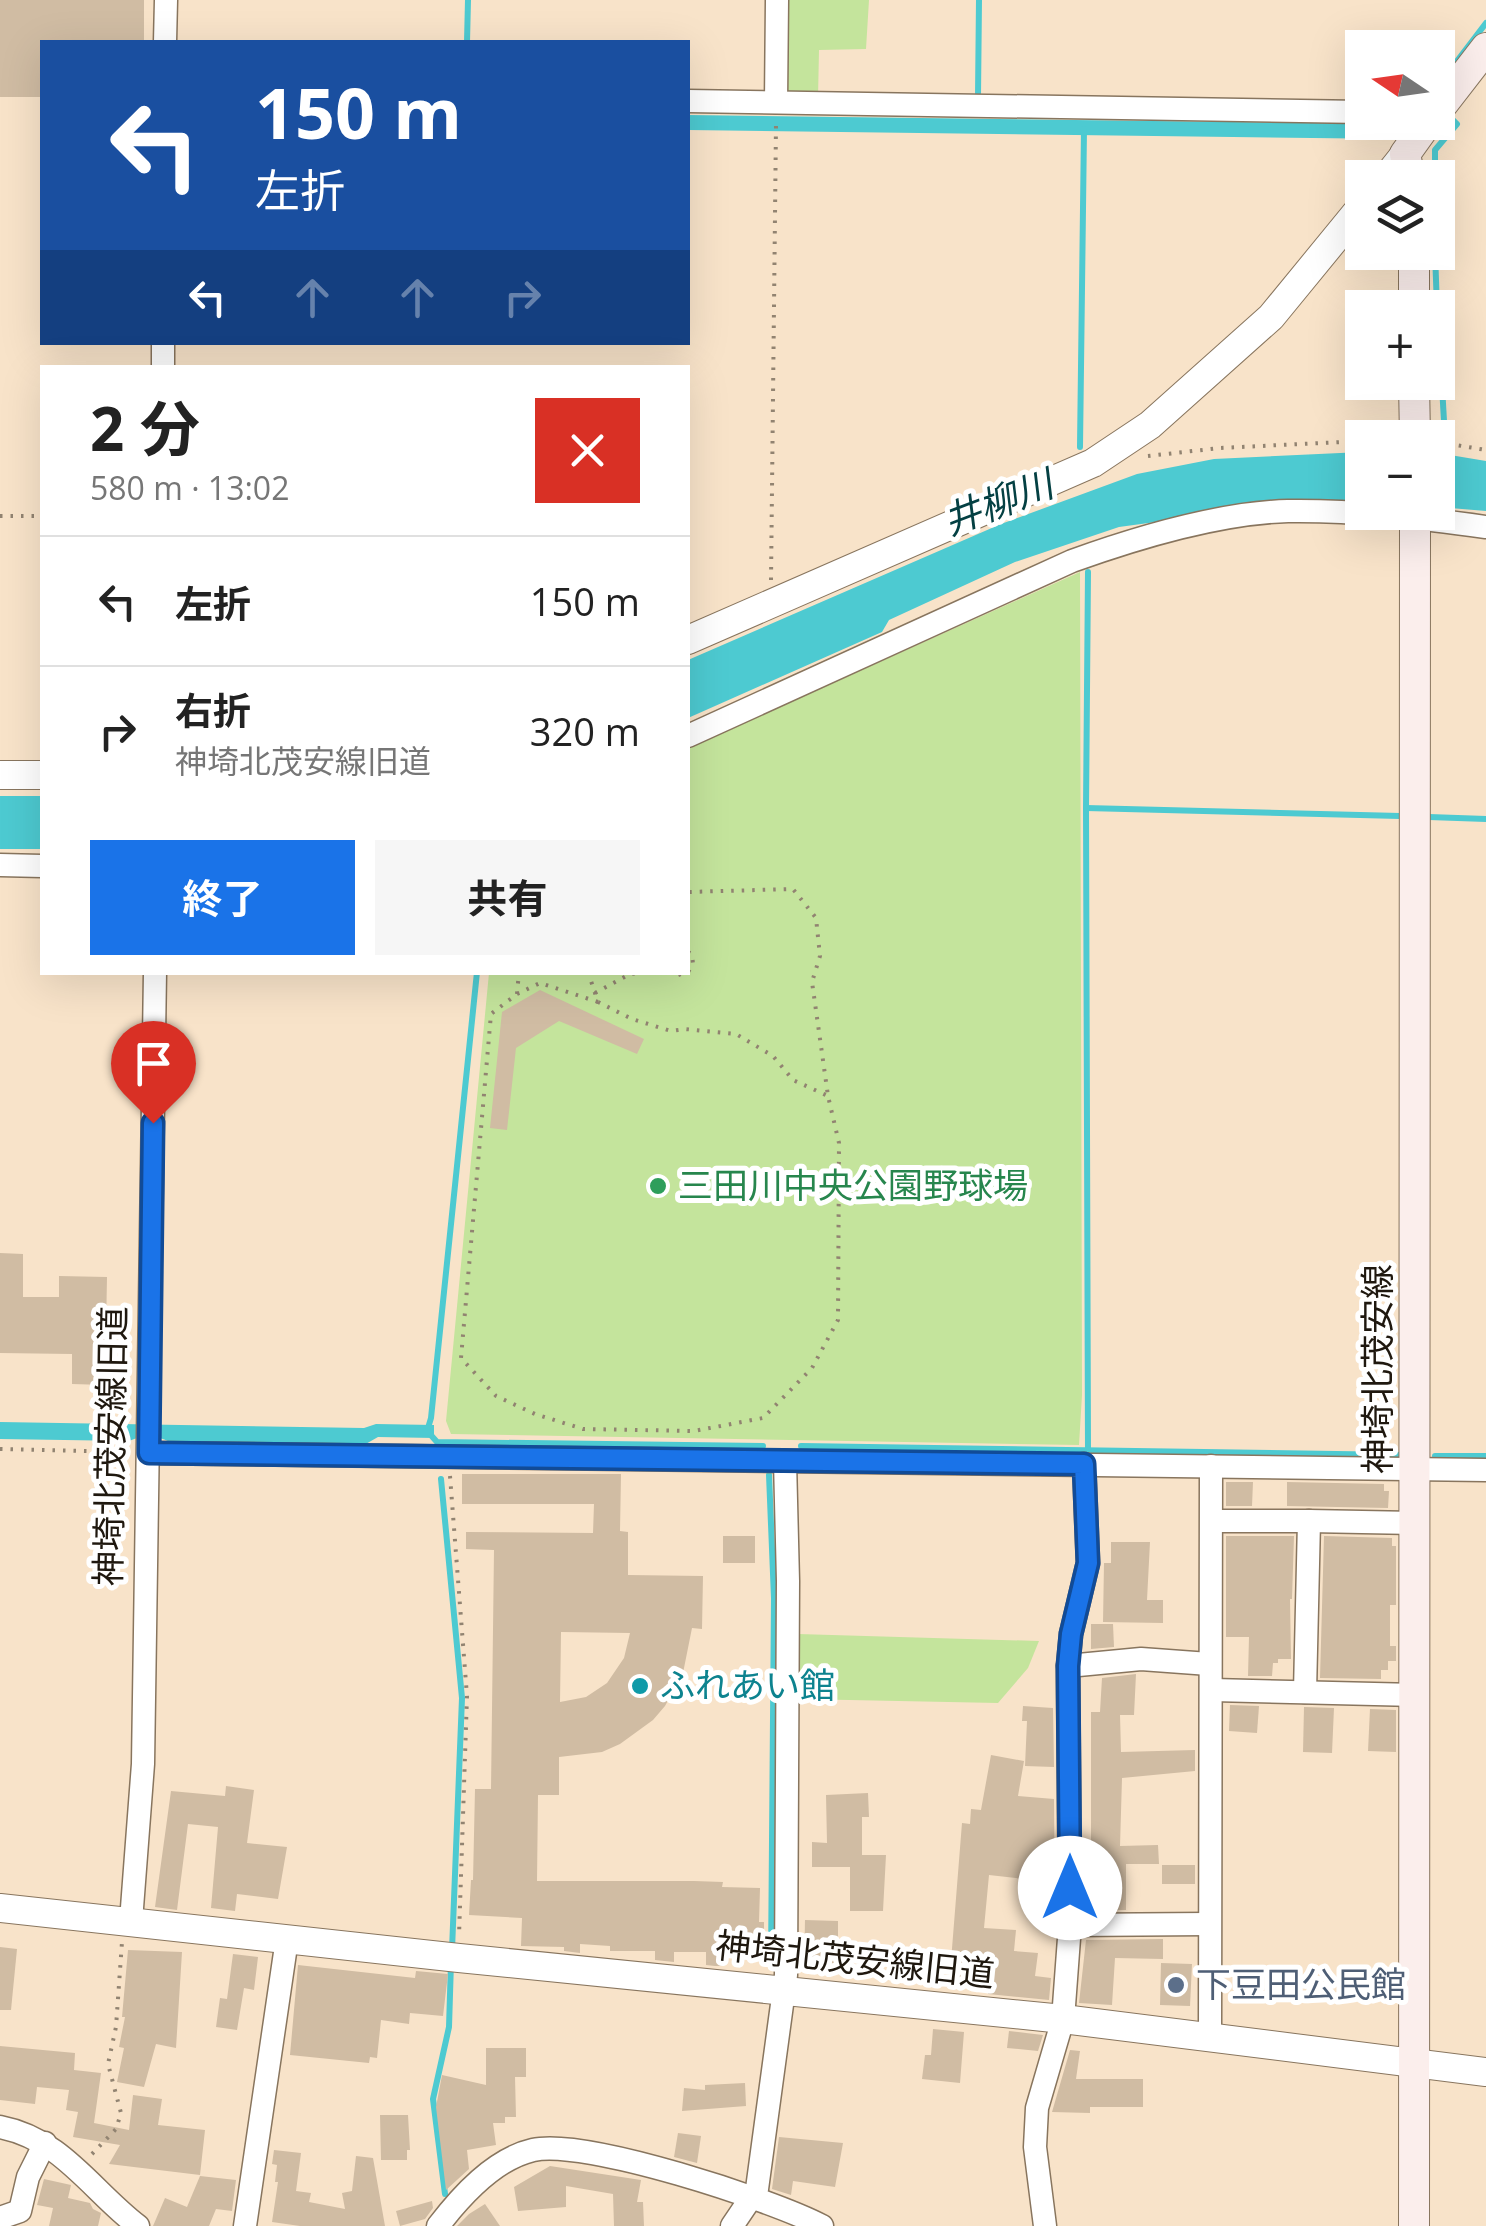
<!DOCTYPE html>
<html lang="ja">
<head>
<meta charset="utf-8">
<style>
  :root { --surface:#fff; --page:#f6f6f6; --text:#222; --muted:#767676; --line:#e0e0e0; --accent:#1a73e8 }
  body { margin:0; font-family:"Open Sans","Noto Sans JP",sans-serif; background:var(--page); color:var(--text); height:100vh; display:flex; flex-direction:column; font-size:38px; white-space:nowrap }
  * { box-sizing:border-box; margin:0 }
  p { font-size:32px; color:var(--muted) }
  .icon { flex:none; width:55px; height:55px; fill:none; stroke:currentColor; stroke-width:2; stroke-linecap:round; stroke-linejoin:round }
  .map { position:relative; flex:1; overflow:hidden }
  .drawer { position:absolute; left:40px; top:365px; width:650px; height:610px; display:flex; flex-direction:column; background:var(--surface); border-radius:0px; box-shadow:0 10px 40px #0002 }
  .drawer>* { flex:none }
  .guide { position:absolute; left:40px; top:40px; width:650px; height:305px; border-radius:0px; box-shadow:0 10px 40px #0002; background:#1a4fa0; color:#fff; overflow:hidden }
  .needle { width:65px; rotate:283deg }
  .buttons { position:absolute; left:1345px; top:30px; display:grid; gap:20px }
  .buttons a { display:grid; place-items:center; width:110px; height:110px; border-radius:0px; background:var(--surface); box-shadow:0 10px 40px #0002; font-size:50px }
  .pin { position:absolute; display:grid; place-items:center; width:85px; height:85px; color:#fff; margin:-102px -42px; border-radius:50% 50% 50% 0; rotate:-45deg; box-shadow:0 0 10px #0007 }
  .pin .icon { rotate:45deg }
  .me { position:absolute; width:110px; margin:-55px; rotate:0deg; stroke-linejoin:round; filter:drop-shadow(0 0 8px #0008) }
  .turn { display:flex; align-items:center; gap:35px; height:210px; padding:0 50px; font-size:45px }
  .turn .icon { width:130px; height:130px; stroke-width:2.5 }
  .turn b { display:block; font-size:70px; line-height:85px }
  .lanes { display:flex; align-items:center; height:95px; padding:0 50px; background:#0003; justify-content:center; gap:50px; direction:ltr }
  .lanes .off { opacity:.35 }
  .round { display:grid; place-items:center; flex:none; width:105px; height:105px; border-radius:0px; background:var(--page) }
  .headline { display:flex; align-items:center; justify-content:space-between; height:170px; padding:0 50px }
  h1 { font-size:60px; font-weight:700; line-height:75px }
  .primary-button { display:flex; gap:20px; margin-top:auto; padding:20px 50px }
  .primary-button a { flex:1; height:115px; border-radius:0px; background:var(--accent); color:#fff; font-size:40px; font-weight:700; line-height:115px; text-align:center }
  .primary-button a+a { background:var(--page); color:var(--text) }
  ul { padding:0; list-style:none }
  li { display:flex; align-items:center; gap:30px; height:130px; padding:0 50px; border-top:2px solid var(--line) }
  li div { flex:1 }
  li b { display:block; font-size:38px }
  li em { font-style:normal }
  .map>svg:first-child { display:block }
  .green { fill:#c4e49c }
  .water { fill:#4dcad1 }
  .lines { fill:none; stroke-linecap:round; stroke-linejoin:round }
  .stream { stroke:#4dcad1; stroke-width:6 }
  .building { fill:#d0bca3; fill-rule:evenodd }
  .minor-casing { stroke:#88755e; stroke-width:25 }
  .tertiary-casing { stroke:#88755e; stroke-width:30 }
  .secondary-casing { stroke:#88755e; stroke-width:32 }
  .path { stroke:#918371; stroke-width:4; stroke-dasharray:2.5 8; stroke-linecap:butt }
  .minor { stroke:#fff; stroke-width:22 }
  .tertiary { stroke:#fff; stroke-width:28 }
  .secondary { stroke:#fbeeec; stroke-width:30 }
  .route-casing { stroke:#114b97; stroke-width:25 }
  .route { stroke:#1a73e8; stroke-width:18 }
  .leisure-dot { fill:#2e9e5b; stroke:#fff; stroke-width:4 }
  .culture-dot { fill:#0f9aa8; stroke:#fff; stroke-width:4 }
  .service-dot { fill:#5c6f8a; stroke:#fff; stroke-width:4 }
  .labels { text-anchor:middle; stroke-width:10; stroke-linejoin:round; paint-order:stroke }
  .leisure-label { font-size:35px; fill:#27864d; stroke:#fff; text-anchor:start }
  .street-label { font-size:35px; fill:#1f180f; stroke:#fff }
  .culture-label { font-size:35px; fill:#0d838f; stroke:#fff; text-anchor:start }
  .service-label { font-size:35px; fill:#4e5e75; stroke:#fff; text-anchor:start }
  .water-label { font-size:38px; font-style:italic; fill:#044043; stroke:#fff }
</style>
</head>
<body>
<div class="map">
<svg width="1486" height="2226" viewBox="0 0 1486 2226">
  <rect width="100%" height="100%" fill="#f8e3c9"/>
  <g class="green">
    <path d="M785,0H869L866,49L819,50L818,98L786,97Z"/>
    <path d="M1080,572L1082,1395L1079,1445L451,1434L446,1421L489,973L688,972V748Z"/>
    <path d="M798,1634L1039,1641L1028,1668L998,1703L799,1699Z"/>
  </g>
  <g class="water">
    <path d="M688,115L1397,124V139L688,130Z"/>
    <path d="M1362,452V504L1296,503L1119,527L1015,562L889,620L882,632L688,718V660L1001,524L1137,474L1214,459Z"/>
    <path d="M1438,453L1486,461V511L1438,507Z"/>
    <rect x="0" y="796" width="42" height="53"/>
    <path d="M0,1422L364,1428L376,1424L434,1425V1438L378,1437L364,1445L170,1442C155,1435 144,1435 129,1441L0,1439Z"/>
  </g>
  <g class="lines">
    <g class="stream">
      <path d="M467,42L468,0"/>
      <path d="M1438,86L1486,23"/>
      <path d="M978,96L979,0"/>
      <path d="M1389,133L1396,134L1406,122"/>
      <path d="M1435,178V150L1457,124L1452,119"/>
      <path d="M1435,252L1437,308"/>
      <path d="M1438,316L1444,421"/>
      <path d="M1080,447L1084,129"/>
      <path d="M1086,808L1400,816"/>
      <path d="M1429,817L1486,819"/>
      <path d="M428,1428L431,1418L477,972"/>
      <path d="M429,1433L437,1442L763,1446"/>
      <path d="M801,1446L1402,1455"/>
      <path d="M1088,1451L1086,808L1088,572"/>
      <path d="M1435,1456H1486"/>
      <path d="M769,1475L774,1598L771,1962"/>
      <path d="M441,1479L462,1698L452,1950"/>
      <path d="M445,2194L433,2099L449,2027L451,1962"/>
    </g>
  </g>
  <g class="building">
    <path d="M0,0H144V42H42V97H0Z"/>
    <path d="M540,990L644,1039L637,1054L559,1021L516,1048L507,1130L490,1128L502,1012Z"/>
    <path d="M0,1253L23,1254V1297H59V1276L107,1277L105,1385L72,1384V1354L0,1353Z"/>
    <path d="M462,1474H621L620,1531L628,1532V1575L703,1576L702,1629L692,1628L683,1673L665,1706L653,1720L620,1744L602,1752L559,1757V1795H538L537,1881H694L723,1882L722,1887L760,1888L759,1922H764V1954L723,1955V1966H715L706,1965V1952H674V1962L655,1960V1951H610V1946L580,1944V1953L564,1951V1947L521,1946L522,1918L469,1915L471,1880H473L475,1789H491L494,1550L466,1549V1532L593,1533L594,1504H462ZM561,1632L630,1633L624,1658L607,1683L586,1697L560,1702Z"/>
    <path d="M1226,1482H1253L1252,1506H1226Z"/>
    <path d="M1287,1482L1384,1484V1491H1389L1388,1508L1287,1506Z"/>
    <rect x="723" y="1536" width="32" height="27"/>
    <path d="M1226,1536H1294L1292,1599H1290L1291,1659H1278V1663H1273L1272,1676H1248L1249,1637H1226Z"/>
    <path d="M1324,1536L1392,1538V1546H1396V1605H1390V1646H1396V1661H1388V1670H1381V1679L1320,1678Z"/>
    <path d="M1111,1542H1150L1147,1600H1163V1623L1103,1622L1104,1563H1111Z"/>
    <path d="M1091,1624H1113L1114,1647L1091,1649Z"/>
    <path d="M1136,1674L1134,1715H1120L1121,1752L1195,1750V1771L1122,1778L1120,1846L1158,1845L1159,1864H1126V1910H1095L1096,1849H1091V1712H1100L1102,1678Z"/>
    <path d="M1230,1705L1259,1706L1257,1733L1229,1731Z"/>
    <path d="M1023,1706L1053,1708L1054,1767L1025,1766L1027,1721H1022Z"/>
    <path d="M1304,1707L1334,1708L1332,1753L1303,1752Z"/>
    <path d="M1370,1709L1396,1710V1752L1368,1751Z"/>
    <path d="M991,1755L1024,1761L1018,1796L1054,1799L1055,1920L1030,1919L1032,1880L989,1875L984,1928L1016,1930L1014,1951L1038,1953L1035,1976L1051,1978L1049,2000L988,1994V1990L949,1986L962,1823L970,1824L971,1809L981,1810Z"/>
    <path d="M226,1786L254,1790L247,1843L287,1847L278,1899L237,1894L235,1911L211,1908L218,1827L188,1824L177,1910L155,1907L171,1791L225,1796Z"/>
    <path d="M868,1793L869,1817H862V1855H886L883,1911H850V1867H812V1842L827,1843L826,1795Z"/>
    <rect x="1162" y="1865" width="33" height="19"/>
    <path d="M805,1920L838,1921V1973H804Z"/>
    <path d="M1163,1939V1959L1115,1958L1112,2005L1079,2003L1086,1940Z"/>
    <path d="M0,1947L17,1949L11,2010H0Z"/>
    <path d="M128,1950L182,1952L176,2048L156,2044L144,2087L117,2082L124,2048L119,2047L125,2017H122Z"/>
    <path d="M233,1954L258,1957L254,1990L244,1988L237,2030L216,2027L220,1998L227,1999Z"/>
    <path d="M1161,1963L1192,1964L1190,2006L1160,2005Z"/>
    <path d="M298,1965L415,1978L416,1971L448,1974L443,2016L410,2013L409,2024L381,2020L377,2058L370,2057L369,2063L290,2055Z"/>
    <path d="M933,2029L964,2032L960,2083L922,2079L925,2055H931Z"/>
    <path d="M1009,2031L1043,2035L1038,2051L1007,2048Z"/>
    <path d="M0,2046L75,2053L74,2070L101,2073L94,2123L129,2130L133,2095L162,2099L158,2125L205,2130L200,2175L109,2164L120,2145L73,2137L78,2112L66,2110L69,2090L37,2087L35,2104L0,2100Z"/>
    <path d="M486,2048H526V2077H515L516,2117H505V2123H493L496,2145L467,2150L469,2169L446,2190L436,2107L442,2075L486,2085Z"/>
    <path d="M1070,2050L1080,2051L1076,2079H1143V2107H1090V2113L1052,2112Z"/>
    <path d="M745,2083L746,2106L682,2111L684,2088L705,2090V2085Z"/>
    <path d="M380,2115H408L410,2150H407V2160H381Z"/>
    <path d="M678,2133L701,2136L697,2163L674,2157Z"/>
    <path d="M779,2137L843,2143L835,2187L793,2181L791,2195L772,2189Z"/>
    <path d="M274,2150L301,2153L296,2191L311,2193L309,2202L345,2209L342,2193L352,2191L356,2156L373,2158L385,2226H300L272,2222L278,2182H275L277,2165L272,2164Z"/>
    <path d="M550,2166L641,2180L637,2202H643L644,2226H614L613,2194L566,2186V2207L518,2211L514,2187Z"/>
    <path d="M200,2176L236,2180L232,2211L216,2209L209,2226H153L165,2198L187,2207Z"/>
    <path d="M44,2179L71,2185L68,2198L90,2203L93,2209L101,2213L98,2226H49L53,2208L37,2205Z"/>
    <path d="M432,2201L433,2208L425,2219L400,2226L396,2211Z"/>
    <path d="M485,2204L500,2226H457L469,2214Z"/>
  </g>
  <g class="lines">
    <g class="minor-casing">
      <g id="minor">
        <path d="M165,42L166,0"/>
        <path d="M688,101L1362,112"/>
        <path d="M776,102L777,0"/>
        <path d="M163,368V342"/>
        <path d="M688,736L1072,561C1136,538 1219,513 1288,511C1354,510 1421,518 1486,527"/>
        <path d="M0,865L42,866"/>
        <path d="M149,1453L1486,1470"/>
        <path d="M1213,1521H1309L1305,1692"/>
        <path d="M1309,1521L1415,1523"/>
        <path d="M1068,1666L1071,1634L1088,1563L1084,1464"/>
        <path d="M1213,1690L1416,1695"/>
        <path d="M131,1921L143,1764L155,972"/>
        <path d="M1209,1924L1070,1925L1068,1666L1141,1659L1209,1664"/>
        <path d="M1210,2037L1211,1466"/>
        <path d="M0,2127C62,2139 91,2190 138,2226"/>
        <path d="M0,2218L20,2211L28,2177L45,2143"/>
        <path d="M245,2226L287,1939"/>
        <path d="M438,2226C461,2196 494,2159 533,2150C584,2138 773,2200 822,2226"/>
        <path d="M732,2226L757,2189L786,1975L788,1581L785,1461"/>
        <path d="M1045,2226L1035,2147L1037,2108L1063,2019L1070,1925"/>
      </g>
    </g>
    <g class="tertiary-casing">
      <g id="tertiary">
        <path d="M1386,178L1405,154"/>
        <path d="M688,640L1093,463L1150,425L1271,317L1362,206"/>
        <path d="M0,775H42"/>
        <path d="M0,1908L459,1958L1063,2019L1486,2072"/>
      </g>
    </g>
    <g class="secondary-casing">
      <g id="secondary">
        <path d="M1438,110L1486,48"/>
        <path d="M1410,178L1405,154L1428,122"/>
        <path d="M1414,252V308"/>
        <path d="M1414,382L1415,438"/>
        <path d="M1414,2226L1415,512"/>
      </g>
    </g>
    <g class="path">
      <path d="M1438,442L1486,450"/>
      <path d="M1148,456L1220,448L1362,441"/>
      <path d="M0,516H42"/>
      <path d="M771,580L776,124"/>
      <path d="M688,952L692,954L693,964L688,972"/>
      <path d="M588,972L598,1002L632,1019L671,1031L685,1029L736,1034L773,1056L793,1080L828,1096"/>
      <path d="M669,972L676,976L686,972"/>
      <path d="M595,993L630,974L646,972"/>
      <path d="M517,994L519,972"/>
      <path d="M598,1002L540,983L517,994L491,1014L461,1358L496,1396L535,1414L583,1429L694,1431L763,1418L812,1368L838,1320L839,1143L828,1096L812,982L820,956L816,918L793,889L688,892"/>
      <path d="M0,1449L125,1452"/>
      <path d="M450,1476L467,1696L459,1936"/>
      <path d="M92,2154L116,2129L121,2113L108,2064L116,2027L122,1942"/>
    </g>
    <use href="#minor" class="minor"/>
    <use href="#tertiary" class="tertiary"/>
    <use href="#secondary" class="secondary"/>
  </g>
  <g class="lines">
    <g class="route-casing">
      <path id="route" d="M153,1123L149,1453L1084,1464L1088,1563L1071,1634L1068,1666L1070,1888"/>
    </g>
    <use href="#route" class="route"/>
  </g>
  <circle class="leisure-dot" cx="658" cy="1186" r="10"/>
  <circle class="culture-dot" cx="640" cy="1686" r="10"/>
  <circle class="service-dot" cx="1176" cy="1985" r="10"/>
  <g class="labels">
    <g class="leisure-label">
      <text x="678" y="1198">三田川中央公園野球場</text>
    </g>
    <g class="street-label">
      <text transform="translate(1378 1369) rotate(-90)" y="12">神埼北茂安線</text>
      <text transform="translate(111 1446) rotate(-89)" y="12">神埼北茂安線旧道</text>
      <text transform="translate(855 1960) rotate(6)" y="12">神埼北茂安線旧道</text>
    </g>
    <g class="culture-label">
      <text x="660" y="1698">ふれあい館</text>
    </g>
    <g class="service-label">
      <text x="1196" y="1997">下豆田公民館</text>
    </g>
    <g class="water-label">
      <text transform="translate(998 503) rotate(-21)" y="13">井柳川</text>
    </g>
  </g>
</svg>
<div class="buttons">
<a><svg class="needle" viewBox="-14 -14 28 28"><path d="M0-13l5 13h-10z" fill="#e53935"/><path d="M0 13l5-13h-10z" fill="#767676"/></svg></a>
<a><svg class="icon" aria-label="layers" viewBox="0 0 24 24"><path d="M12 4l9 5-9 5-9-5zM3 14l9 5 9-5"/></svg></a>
<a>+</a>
<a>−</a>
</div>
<div class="pin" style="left:153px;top:1123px;background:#d93025"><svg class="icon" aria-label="arrive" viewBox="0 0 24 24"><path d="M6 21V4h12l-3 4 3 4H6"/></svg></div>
<svg class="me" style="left:1070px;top:1888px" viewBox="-20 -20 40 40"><circle r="19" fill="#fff"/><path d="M0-13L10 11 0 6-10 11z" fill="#1a73e8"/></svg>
<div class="guide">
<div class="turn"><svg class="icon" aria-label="left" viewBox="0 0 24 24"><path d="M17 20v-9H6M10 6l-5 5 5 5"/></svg><div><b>150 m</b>左折</div></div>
<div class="lanes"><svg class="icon" aria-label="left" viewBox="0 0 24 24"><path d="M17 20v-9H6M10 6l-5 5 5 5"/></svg><svg class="icon off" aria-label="ahead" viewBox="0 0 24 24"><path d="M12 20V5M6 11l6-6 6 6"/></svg><svg class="icon off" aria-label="ahead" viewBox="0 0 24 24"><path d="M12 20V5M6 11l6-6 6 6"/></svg><svg class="icon off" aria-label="right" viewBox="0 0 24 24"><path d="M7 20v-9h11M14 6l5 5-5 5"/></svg></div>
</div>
<section class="drawer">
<div class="headline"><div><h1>2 分</h1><p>580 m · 13:02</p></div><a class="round" style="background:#d93025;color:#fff"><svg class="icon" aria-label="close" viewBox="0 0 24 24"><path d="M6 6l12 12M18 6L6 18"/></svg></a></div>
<ul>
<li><svg class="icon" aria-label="left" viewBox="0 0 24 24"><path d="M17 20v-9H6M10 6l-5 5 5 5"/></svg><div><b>左折</b></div><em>150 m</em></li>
<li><svg class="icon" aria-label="right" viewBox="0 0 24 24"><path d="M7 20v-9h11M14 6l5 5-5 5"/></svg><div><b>右折</b><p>神埼北茂安線旧道</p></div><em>320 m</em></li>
</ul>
<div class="primary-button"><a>終了</a><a>共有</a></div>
</section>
</div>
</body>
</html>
